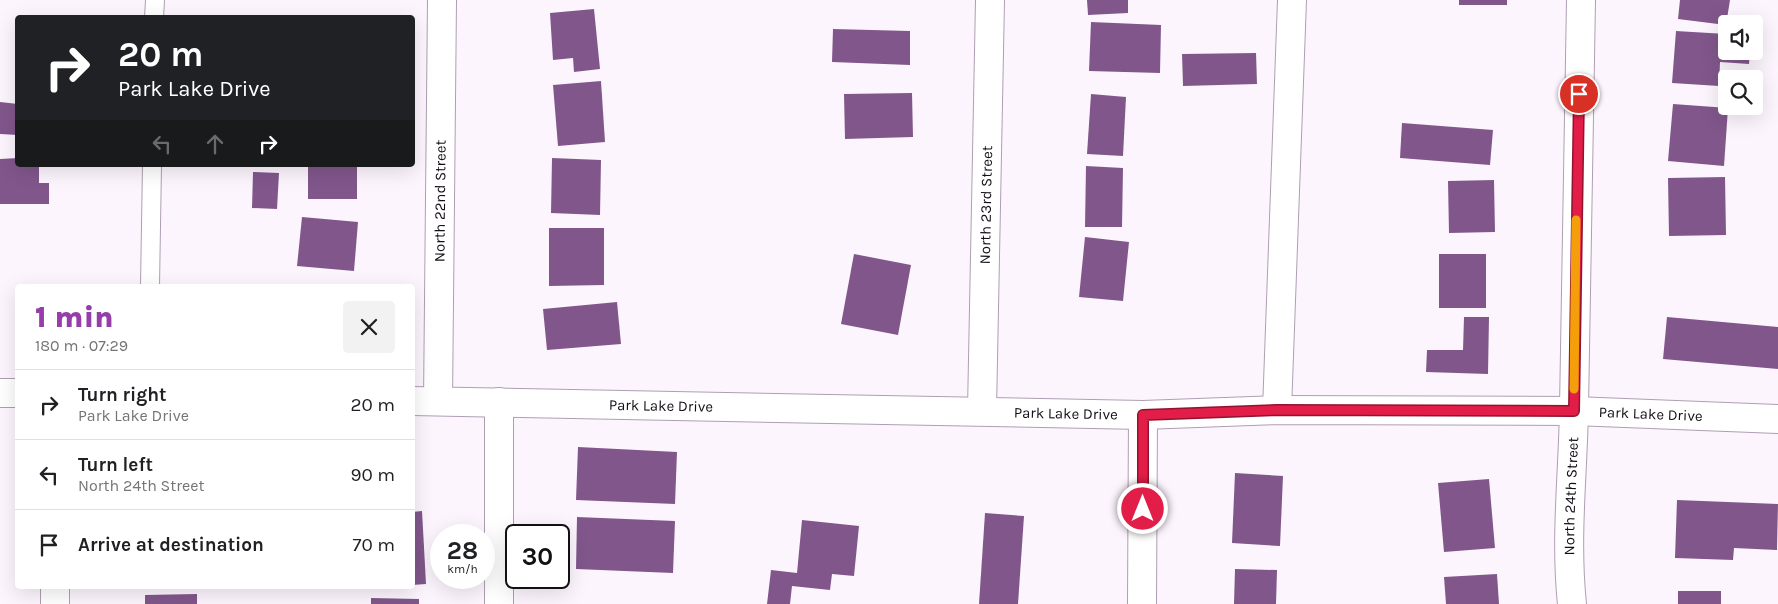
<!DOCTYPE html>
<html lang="en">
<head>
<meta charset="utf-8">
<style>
  :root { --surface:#fff; --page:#f2f2f2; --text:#202124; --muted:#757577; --line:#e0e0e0; --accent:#953da9 }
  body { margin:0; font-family:Karla,sans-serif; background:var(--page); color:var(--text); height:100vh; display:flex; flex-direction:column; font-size:19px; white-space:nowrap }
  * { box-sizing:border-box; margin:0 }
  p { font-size:16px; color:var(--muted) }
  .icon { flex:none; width:28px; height:28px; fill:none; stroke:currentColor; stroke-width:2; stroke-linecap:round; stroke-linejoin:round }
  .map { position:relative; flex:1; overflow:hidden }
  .sheet { position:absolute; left:15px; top:284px; width:400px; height:305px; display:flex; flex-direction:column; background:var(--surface); border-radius:5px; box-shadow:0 5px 20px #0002 }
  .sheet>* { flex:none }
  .banner { position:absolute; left:15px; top:15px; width:400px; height:152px; border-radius:5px; box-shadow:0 5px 20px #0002; background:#202124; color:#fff; overflow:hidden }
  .tools { position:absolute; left:1718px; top:15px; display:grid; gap:10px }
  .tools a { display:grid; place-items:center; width:45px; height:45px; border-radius:5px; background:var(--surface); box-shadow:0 5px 20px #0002; font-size:25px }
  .speed { position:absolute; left:430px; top:524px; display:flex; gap:10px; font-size:25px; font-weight:700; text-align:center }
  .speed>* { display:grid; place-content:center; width:65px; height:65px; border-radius:50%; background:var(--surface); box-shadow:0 5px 20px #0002; line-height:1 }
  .speed small { font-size:12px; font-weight:400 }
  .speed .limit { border:2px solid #111; border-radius:8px; background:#fff; color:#111 }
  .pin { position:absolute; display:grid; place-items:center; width:42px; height:42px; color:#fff; margin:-21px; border:2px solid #fff; border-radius:50%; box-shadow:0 1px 5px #0007 }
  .me { position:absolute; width:55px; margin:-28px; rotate:0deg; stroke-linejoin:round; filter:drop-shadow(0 0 4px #0008) }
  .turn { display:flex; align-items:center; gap:18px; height:105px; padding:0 20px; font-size:22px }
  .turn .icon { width:65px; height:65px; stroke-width:2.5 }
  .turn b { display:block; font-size:35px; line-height:42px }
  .lanes { display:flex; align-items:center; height:48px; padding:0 20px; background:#0003; justify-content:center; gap:25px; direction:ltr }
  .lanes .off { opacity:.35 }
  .round { display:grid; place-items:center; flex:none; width:52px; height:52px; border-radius:5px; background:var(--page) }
  .summary { display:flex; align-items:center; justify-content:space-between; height:85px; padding:0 20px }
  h1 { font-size:30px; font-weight:800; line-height:38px; color:var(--accent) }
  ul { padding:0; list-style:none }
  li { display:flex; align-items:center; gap:15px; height:70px; padding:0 20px; border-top:1px solid var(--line) }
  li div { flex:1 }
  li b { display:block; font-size:19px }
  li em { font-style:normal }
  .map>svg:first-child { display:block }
  .building { fill:#81578b }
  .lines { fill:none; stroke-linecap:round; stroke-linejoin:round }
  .service-casing { stroke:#af9eb3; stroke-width:20 }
  .minor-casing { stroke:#af9eb3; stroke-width:30 }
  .tertiary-casing { stroke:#af9eb3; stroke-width:30 }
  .service { stroke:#fff; stroke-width:18 }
  .minor { stroke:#fff; stroke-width:28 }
  .tertiary { stroke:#fff; stroke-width:28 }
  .route-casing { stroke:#92132f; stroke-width:12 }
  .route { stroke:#e11d48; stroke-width:9 }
  .slow { stroke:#f59e0b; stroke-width:9 }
  .labels { text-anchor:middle; stroke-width:4.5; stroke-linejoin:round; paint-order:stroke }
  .street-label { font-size:15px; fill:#140e16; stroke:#fff }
</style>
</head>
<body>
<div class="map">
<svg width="1778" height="604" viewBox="0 0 1778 604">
  <rect width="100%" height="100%" fill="#fdf5fe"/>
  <g class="building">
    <path d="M1087,0H1128V13L1088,15Z"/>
    <rect x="1459" y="0" width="48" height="5"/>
    <path d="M1680,0H1730L1726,25L1678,19Z"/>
    <path d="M594,9L600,69L574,72L573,58L553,60L550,13Z"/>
    <path d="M1091,22L1161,25L1160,73L1089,71Z"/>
    <path d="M833,29L910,31V65L832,62Z"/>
    <path d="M1676,31L1726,34V51H1750L1749,64L1720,62L1719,86L1672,83Z"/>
    <path d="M1256,53L1257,84L1183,86L1182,54Z"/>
    <path d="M601,81L605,142L558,146L553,85Z"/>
    <path d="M912,93L913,137L845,139L844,94Z"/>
    <path d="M1091,94L1126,97L1123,156L1087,154Z"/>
    <path d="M0,102L18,104V135L0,134Z"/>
    <path d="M1673,104L1728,108L1724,166L1668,161Z"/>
    <path d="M1402,123L1493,130L1490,165L1400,158Z"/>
    <path d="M18,158V165H39V183H49V204H0V159Z"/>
    <path d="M552,158L601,160L600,215L551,213Z"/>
    <rect x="308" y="165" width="49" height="34"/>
    <path d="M1086,166L1123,168L1122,227H1085Z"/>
    <path d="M253,172L279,173L277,209L252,208Z"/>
    <path d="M1725,177L1726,235L1669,236L1668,178Z"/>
    <path d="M1494,180L1495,232L1449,233L1448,181Z"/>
    <path d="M302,217L358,222L354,271L297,266Z"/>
    <path d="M549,228H604V285L549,286Z"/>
    <path d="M1085,237L1129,242L1123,301L1079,297Z"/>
    <path d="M854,254L911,265L898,335L841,324Z"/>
    <rect x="1439" y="254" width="47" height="54"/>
    <path d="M617,302L621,344L547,350L543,309Z"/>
    <path d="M1464,317H1489L1488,374L1426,372L1427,350H1463Z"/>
    <path d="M1667,317L1778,327V369L1663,359Z"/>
    <path d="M578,447L677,452L675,504L576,500Z"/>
    <path d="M1235,473L1283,476L1280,546L1232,543Z"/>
    <path d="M1489,479L1495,548L1444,552L1438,483Z"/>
    <path d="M1677,500L1778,504L1777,550L1734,548L1733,560L1675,558Z"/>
    <path d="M422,511L426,584L412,585V512Z"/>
    <path d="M985,513L1024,516L1018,604H979Z"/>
    <path d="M577,517L675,521L673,573L576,569Z"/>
    <path d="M802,520L859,526L854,576L832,574L830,590L792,586L790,604H767L771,570L797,573Z"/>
    <path d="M1235,569L1277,570L1276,604H1234Z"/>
    <path d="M1497,574L1499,604H1446L1444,577Z"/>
    <rect x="1678" y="591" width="43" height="13"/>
    <path d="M197,594V604H145V595Z"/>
    <path d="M371,598L419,599V604H371Z"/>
  </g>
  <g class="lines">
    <g class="service-casing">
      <g id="service">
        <path d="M154,18L155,0"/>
        <path d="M150,286L152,165"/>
      </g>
    </g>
    <g class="minor-casing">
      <g id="minor">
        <path id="s1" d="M438,401L442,0"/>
        <path d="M499,402V604"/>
        <path d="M1277,410L1292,0"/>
        <path id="s2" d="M982,411L990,0"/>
        <path d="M55,604V586"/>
        <path d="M1142,604L1143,415"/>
        <path id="s3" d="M1572,604C1565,538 1573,474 1574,408C1576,272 1578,136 1581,0"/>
      </g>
    </g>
    <g class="tertiary-casing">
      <g id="tertiary">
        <path d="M0,393H18"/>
        <path id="s4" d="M412,401L1143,415L1277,410L1574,411L1778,419"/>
      </g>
    </g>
    <use href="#service" class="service"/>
    <use href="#minor" class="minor"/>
    <use href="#tertiary" class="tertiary"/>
  </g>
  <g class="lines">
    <g class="route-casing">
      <path id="route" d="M1143,509V415L1277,410L1574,411L1579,94"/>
    </g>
    <use href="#route" class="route"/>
    <path class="slow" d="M1574,389L1576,220"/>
  </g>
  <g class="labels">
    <g class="street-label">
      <text dy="5" stroke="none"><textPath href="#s1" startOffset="200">North 22nd Street</textPath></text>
      <text dy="5" stroke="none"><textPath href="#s2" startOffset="206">North 23rd Street</textPath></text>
      <text dy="5" stroke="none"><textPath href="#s4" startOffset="249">Park Lake Drive</textPath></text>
      <text dy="5" stroke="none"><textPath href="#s4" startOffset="654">Park Lake Drive</textPath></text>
      <text dy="5" stroke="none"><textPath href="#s4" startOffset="1239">Park Lake Drive</textPath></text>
      <text dy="5" stroke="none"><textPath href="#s3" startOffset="108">North 24th Street</textPath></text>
    </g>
  </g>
</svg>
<div class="tools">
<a><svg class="icon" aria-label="sound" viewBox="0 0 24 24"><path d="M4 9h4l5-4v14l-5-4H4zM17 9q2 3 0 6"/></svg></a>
<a><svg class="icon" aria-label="search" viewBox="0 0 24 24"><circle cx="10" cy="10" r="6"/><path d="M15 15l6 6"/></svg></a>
</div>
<div class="speed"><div>28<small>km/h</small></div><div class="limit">30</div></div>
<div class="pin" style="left:1579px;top:94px;background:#d93025"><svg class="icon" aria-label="arrive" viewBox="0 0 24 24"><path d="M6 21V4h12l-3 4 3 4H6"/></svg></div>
<svg class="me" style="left:1143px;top:509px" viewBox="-20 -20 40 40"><circle r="17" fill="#e11d48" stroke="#fff" stroke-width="3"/><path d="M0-11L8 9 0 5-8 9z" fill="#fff"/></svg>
<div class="banner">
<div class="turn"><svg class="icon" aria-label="right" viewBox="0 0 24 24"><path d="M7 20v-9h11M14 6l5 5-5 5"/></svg><div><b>20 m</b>Park Lake Drive</div></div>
<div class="lanes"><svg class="icon off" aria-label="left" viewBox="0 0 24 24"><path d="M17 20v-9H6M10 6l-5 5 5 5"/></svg><svg class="icon off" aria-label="ahead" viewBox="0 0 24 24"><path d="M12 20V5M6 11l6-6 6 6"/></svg><svg class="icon" aria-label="right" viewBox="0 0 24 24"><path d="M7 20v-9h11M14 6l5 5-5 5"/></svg></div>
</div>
<section class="sheet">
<div class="summary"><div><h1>1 min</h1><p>180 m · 07:29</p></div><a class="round"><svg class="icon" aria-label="close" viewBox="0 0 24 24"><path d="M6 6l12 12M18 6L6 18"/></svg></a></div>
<ul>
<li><svg class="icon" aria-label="right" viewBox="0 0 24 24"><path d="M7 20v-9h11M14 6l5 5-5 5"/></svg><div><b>Turn right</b><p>Park Lake Drive</p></div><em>20 m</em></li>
<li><svg class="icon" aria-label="left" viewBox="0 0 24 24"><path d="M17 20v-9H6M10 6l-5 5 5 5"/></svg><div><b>Turn left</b><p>North 24th Street</p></div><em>90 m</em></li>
<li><svg class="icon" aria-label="arrive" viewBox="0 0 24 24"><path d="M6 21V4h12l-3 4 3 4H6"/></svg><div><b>Arrive at destination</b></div><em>70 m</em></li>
</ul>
</section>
</div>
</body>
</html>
